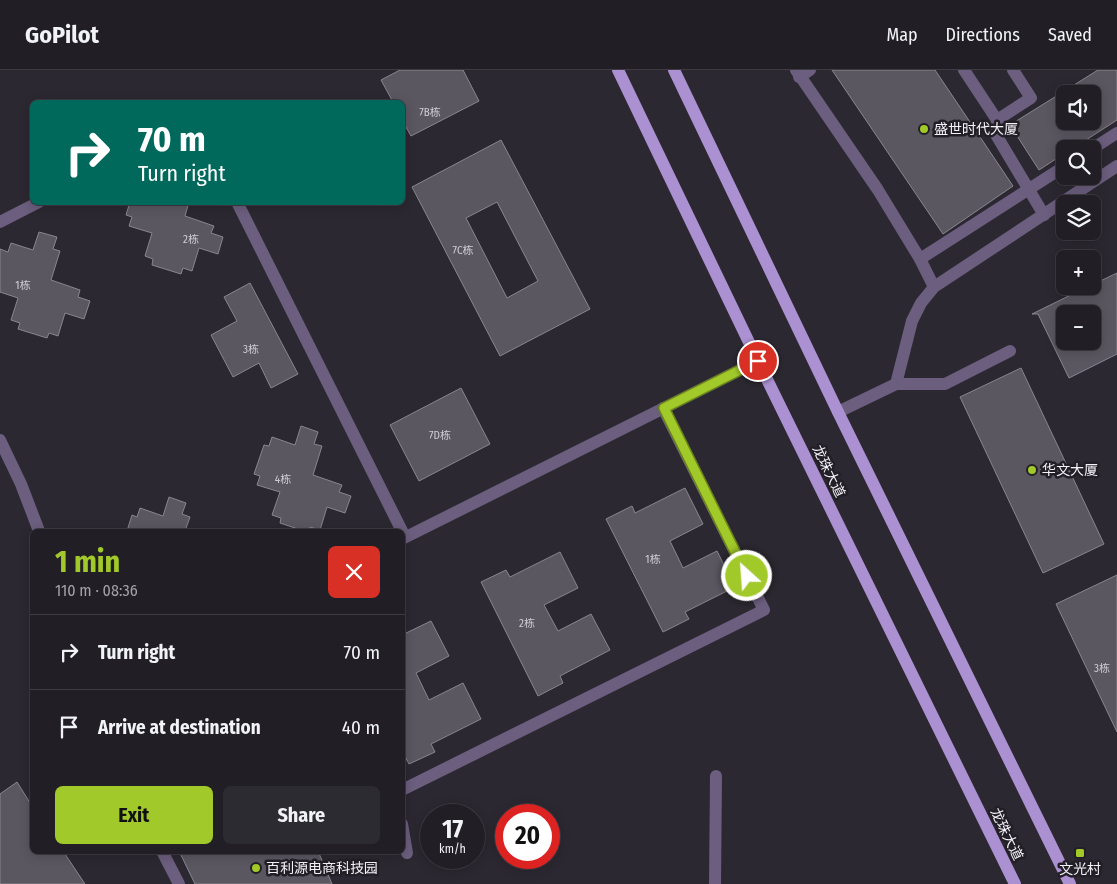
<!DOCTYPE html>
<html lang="en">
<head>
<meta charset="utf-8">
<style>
  :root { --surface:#211e25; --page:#2d2b32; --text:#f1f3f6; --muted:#a2a2a7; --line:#3e3c42; --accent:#a1c929 }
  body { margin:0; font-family:"Fira Sans Condensed","Noto Sans SC",sans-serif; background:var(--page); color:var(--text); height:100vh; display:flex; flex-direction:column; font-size:19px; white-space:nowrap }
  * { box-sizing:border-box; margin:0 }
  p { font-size:16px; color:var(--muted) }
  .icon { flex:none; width:28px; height:28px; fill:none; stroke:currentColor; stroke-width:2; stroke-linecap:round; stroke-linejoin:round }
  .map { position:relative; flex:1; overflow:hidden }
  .panel { position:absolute; left:30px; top:459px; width:375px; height:325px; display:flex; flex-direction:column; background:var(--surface); border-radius:8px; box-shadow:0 2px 12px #0003,0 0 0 1px var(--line) }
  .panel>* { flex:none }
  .guide { position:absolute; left:30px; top:30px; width:375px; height:105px; border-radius:8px; box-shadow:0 2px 12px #0003,0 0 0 1px var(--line); background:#00695c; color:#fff; overflow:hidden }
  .controls { position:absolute; left:1056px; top:15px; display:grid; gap:10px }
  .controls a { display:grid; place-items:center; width:45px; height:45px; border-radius:8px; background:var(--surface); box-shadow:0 2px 12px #0003,0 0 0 1px var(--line); font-size:25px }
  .speed { position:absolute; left:420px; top:734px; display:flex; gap:10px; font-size:25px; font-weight:700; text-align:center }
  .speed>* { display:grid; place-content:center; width:65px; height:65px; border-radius:50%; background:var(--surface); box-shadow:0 2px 12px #0003,0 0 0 1px var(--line); line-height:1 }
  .speed small { font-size:12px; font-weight:400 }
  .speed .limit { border:8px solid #d22; background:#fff; color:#111 }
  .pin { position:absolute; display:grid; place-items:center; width:42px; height:42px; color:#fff; margin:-21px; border:2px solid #fff; border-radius:50%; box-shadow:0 1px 5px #0007 }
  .me { position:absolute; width:55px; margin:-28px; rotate:334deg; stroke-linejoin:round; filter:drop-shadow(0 0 4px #0008) }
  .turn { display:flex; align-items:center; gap:18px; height:105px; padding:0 25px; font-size:22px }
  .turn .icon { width:65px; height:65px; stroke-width:2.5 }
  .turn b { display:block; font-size:35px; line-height:42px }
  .round { display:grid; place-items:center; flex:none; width:52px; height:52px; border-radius:8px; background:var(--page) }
  .head { display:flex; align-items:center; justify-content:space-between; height:85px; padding:0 25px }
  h1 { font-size:30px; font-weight:700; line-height:38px; color:var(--accent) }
  .primary-button { display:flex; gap:10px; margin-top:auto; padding:10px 25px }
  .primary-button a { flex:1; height:58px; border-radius:8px; background:var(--accent); color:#111; font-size:20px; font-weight:700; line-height:58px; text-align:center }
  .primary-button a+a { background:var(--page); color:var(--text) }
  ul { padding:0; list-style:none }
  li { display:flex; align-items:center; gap:15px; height:75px; padding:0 25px; border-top:1px solid var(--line) }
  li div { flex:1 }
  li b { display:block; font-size:19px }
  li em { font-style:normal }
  header { display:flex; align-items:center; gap:30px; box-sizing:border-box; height:70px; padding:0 25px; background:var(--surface); border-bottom:1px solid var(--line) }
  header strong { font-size:24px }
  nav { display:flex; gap:28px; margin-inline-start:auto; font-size:18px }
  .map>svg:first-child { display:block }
  .building { fill:#5b5761; stroke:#8a8690; fill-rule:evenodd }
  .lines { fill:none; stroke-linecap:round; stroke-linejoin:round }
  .minor { stroke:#6b5e7e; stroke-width:12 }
  .major { stroke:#ac91d2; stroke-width:12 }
  .route-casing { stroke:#69831b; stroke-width:12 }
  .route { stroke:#a1c929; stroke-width:9 }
  .poi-dot { fill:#a1c929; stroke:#221f27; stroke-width:2 }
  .labels { text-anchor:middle; stroke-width:5; stroke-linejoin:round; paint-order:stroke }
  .number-label { font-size:11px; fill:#ceccd3 }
  .poi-label { font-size:14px; fill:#f5f3f9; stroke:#221f27; text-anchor:start }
  .street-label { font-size:14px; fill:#f5f3f9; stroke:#221f27 }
</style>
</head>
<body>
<header>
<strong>GoPilot</strong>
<nav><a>Map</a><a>Directions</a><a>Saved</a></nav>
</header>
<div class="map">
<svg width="1117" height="814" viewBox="0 0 1117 814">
  <rect width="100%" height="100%" fill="#2c2831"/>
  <g class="building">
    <path d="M400,0H463L479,31L411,66L402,50V32H393L381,10Z"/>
    <path d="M832,0H935L1013,116L943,164Z"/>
    <path d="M1098,0H1117V50L1072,79H1065V83L1039,100L1010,55ZM1065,24H1092V51H1065Z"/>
    <path d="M501,70L590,239L500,286L412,117ZM497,132L538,211L507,228L466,148Z"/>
    <path d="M130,132H189L185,146L214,156L211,163L223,167L218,184L199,178L192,201L183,198L181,204L152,195L153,189L145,186L152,163L129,156L132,147L126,145Z"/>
    <path d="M39,162L57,167L53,179L60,181L51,210L80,220L78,227L90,231L84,249L65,243L58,266L49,263L47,268L18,259L20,253L11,250L18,228L0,222V179L8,182L11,173L33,180Z"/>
    <path d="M1117,203V284L1069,308L1038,244H1032L1089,216H1092V215ZM1065,244H1092V271H1065Z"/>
    <path d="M250,213L298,304L271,318L259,293L233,307L211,265L237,251L224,227Z"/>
    <path d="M1021,298L1104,474L1043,503L960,327Z"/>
    <path d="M461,318L490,374L419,411L390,355Z"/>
    <path d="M301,356L318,362L314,374L322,376L313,405L342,415L339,422L351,426L345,443L327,437L320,460L310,457L309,461H304L280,453L281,448L272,445L280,422L257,415L260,406L254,404L264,375L269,376L272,367L295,375Z"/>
    <path d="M685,418L703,454L670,471L683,498L717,481L735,517L685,542L689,549L663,562L606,449L632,436L635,443Z"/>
    <path d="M169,427L186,433L182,444L190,447L185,461H127L132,445L137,447L140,438L163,446Z"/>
    <path d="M560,482L578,518L544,535L558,561L591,544L610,580L560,606L563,613L538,626L481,512L506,500L510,507Z"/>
    <path d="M1117,505V662L1056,534Z"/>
    <path d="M431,551L449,586L416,603L429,630L463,613L481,649L431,674L435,682L409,694L402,681V565Z"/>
    <path d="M17,712L32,736V781H63L85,814H0V724Z"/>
    <path d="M179,781H318L332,814H195Z"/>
  </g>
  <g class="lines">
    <g class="minor">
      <path d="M796,0L878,120L920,189L934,217"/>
      <path d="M964,0L997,50L995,63L1044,145"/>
      <path d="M799,7L810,0"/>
      <path d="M997,50L1031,28L1013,0"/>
      <path d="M1092,79L1117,63"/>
      <path d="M237,132L402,461"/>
      <path d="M0,152L39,132"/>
      <path d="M920,189L1065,96"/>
      <path d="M896,314L912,251L921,233L934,217L1117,96"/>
      <path d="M838,342L896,314H945L1010,281"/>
      <path d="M0,370L21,414L39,461"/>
      <path d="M402,469L758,291"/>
      <path d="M402,720L764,540L663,338"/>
      <path d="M402,754L407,783"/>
      <path d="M162,781L179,814"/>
      <path d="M715,814L716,706"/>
    </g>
    <g class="major">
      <path d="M618,0L758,291L1015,814"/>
      <path d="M674,0L838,342L1070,814"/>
    </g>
  </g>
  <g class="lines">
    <g class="route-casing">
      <path id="route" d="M747,506L664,338L758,291"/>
    </g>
    <use href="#route" class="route"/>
  </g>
  <g class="poi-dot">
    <circle cx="924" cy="59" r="5"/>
    <circle cx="1032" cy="400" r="5"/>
    <rect x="1075" y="778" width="10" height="10" rx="2.5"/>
    <circle cx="256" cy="798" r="5"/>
  </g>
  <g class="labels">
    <g class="number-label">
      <text x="430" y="46">7B栋</text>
      <text x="191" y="173">2栋</text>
      <text x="463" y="184">7C栋</text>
      <text x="23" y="219">1栋</text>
      <text x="251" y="283">3栋</text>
      <text x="440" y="369">7D栋</text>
      <text x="283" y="413">4栋</text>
      <text x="653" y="493">1栋</text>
      <text x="527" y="557">2栋</text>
      <text x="1102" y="602">3栋</text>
    </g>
    <g class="poi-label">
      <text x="934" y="64">盛世时代大厦</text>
      <text x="1042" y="405">华文大厦</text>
      <text x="266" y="803">百利源电商科技园</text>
      <text x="1080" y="804" text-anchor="middle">文光村</text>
    </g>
    <g class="street-label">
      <text transform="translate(829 401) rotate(64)" y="5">龙珠大道</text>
      <text transform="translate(1007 764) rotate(64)" y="5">龙珠大道</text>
    </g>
  </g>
</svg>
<div class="controls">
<a><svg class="icon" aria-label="sound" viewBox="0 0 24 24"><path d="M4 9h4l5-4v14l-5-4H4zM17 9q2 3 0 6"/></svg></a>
<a><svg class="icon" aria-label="search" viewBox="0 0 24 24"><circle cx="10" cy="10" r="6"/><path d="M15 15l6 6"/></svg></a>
<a><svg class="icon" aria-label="layers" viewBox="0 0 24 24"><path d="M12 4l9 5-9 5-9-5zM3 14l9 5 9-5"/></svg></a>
<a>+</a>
<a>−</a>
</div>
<div class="speed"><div>17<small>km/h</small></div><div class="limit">20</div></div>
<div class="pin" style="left:758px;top:291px;background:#d93025"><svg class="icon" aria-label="arrive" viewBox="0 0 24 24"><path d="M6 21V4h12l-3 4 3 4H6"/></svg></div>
<svg class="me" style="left:747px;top:506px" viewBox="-20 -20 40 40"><circle r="17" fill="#a1c929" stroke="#fff" stroke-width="3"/><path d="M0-11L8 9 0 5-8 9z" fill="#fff"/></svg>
<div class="guide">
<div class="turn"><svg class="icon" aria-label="right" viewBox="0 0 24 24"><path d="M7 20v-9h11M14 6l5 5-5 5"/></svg><div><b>70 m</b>Turn right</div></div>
</div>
<section class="panel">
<div class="head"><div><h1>1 min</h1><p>110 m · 08:36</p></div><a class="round" style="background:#d93025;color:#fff"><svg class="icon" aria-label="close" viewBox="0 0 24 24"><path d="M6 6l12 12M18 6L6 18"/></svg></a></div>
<ul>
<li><svg class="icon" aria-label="right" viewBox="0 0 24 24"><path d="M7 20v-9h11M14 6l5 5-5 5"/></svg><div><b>Turn right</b></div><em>70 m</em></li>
<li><svg class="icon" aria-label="arrive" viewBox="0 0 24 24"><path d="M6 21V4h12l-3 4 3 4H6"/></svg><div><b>Arrive at destination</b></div><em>40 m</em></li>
</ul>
<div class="primary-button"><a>Exit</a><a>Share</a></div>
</section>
</div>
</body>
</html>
